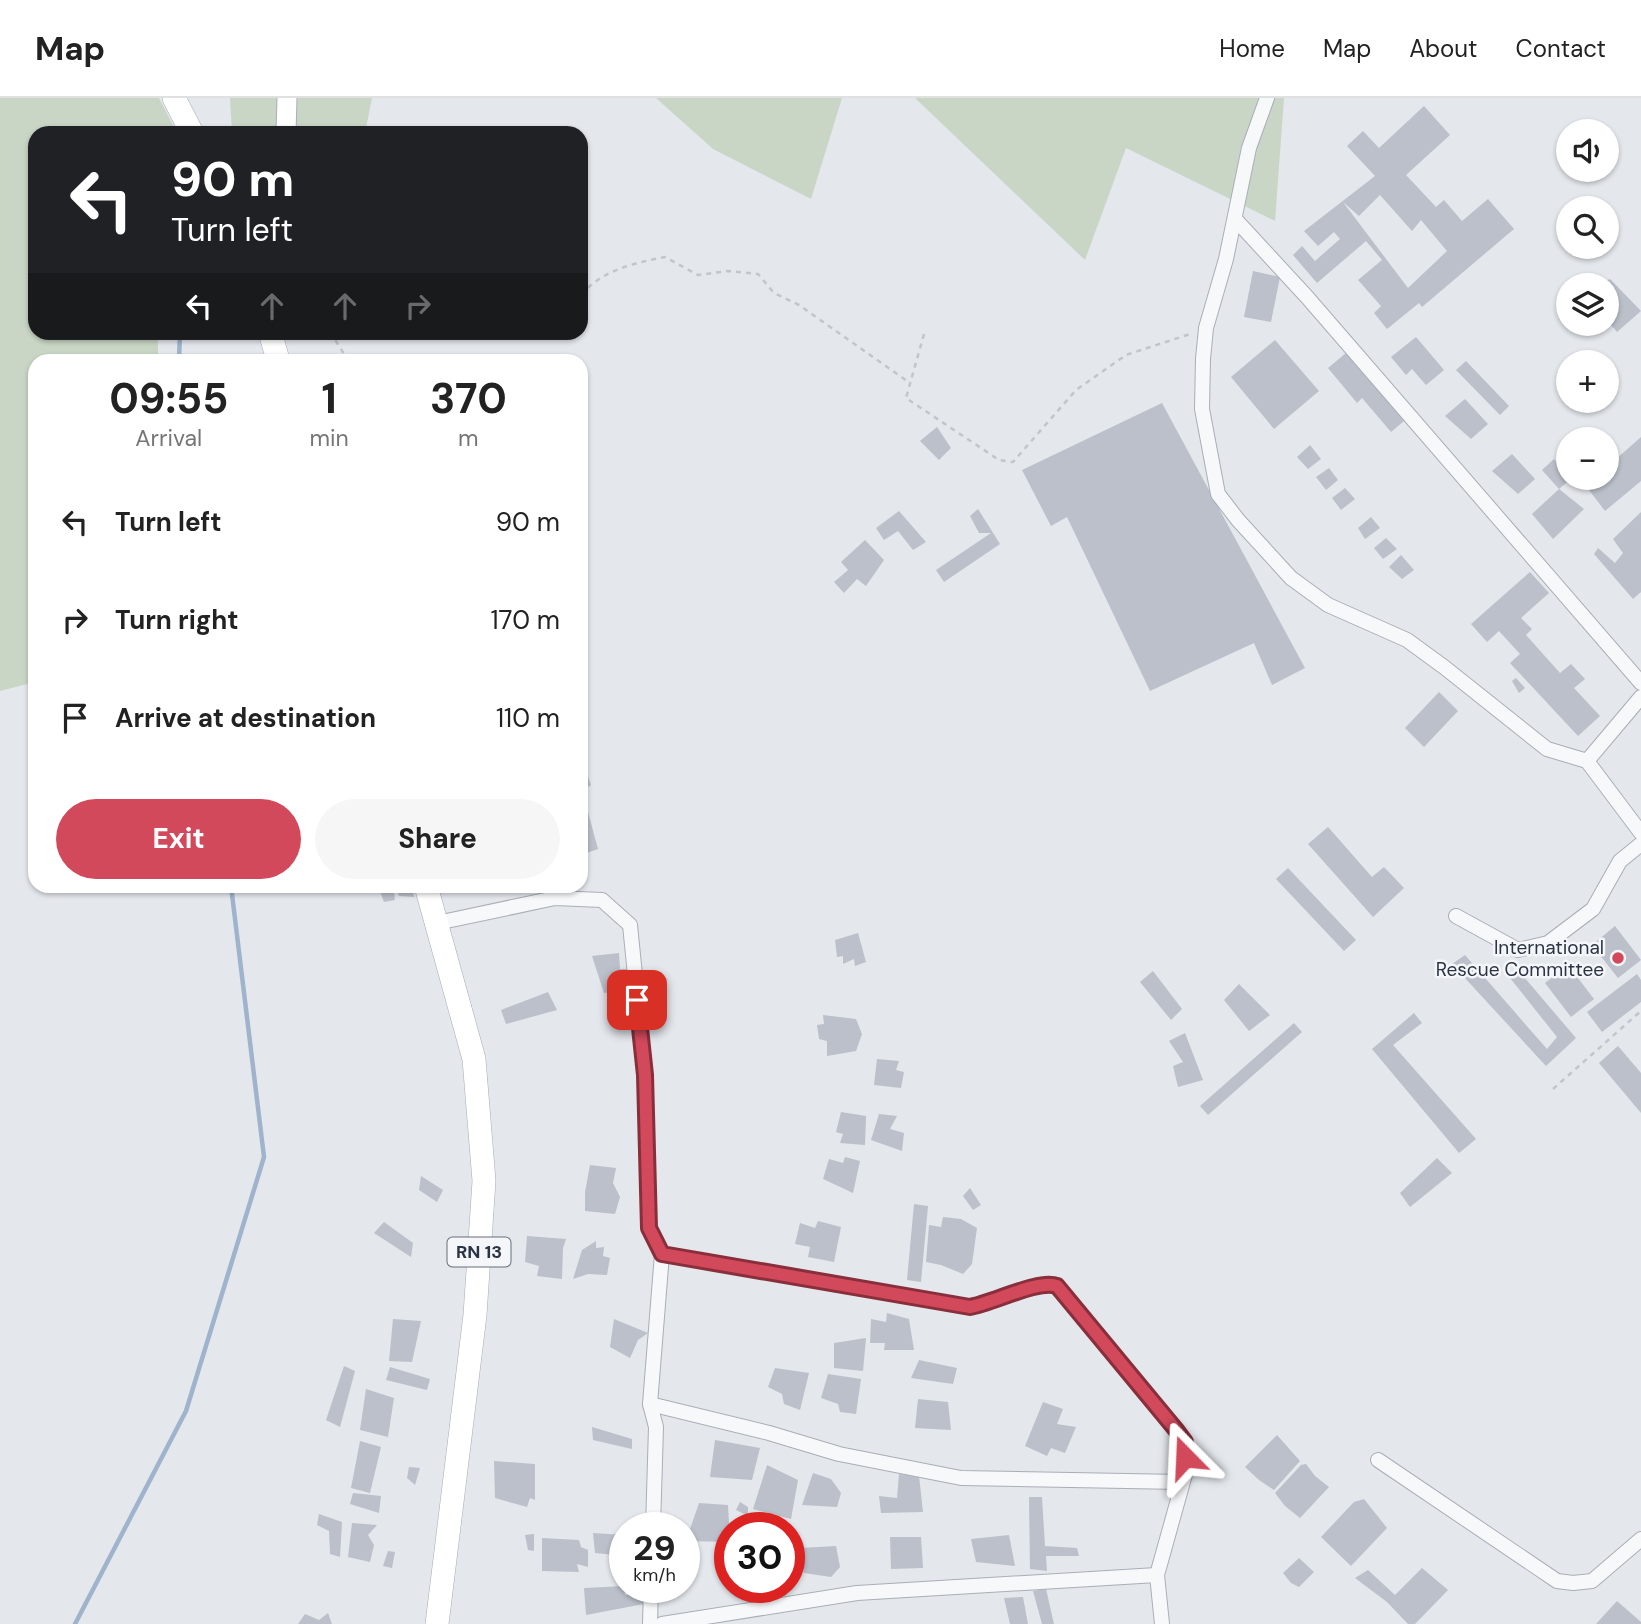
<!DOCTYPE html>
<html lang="en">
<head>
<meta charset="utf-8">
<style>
  :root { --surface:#fff; --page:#f6f6f6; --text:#222; --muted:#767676; --line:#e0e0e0; --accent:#d1495b }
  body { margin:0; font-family:"DM Sans",sans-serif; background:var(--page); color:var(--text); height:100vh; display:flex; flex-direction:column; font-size:26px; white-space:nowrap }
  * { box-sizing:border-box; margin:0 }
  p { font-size:23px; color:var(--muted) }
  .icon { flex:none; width:38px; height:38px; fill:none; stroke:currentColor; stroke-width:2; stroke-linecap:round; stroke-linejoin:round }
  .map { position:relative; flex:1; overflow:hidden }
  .details { position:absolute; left:28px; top:256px; width:560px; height:539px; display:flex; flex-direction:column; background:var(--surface); border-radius:21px; box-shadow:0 2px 5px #0004 }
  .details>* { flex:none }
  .guide { position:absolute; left:28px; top:28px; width:560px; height:214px; border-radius:21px; box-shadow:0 2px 5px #0004; background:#202124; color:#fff; overflow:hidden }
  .fabs { position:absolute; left:1556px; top:21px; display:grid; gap:14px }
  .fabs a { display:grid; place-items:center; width:63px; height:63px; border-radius:50%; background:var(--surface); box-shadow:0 2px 5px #0004; font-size:35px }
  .speed { position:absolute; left:609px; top:1414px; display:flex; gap:14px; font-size:35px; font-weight:700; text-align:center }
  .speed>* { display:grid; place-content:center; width:91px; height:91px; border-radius:50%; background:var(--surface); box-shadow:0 2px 5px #0004; line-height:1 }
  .speed small { font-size:18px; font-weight:400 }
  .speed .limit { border:10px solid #d22; background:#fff; color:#111 }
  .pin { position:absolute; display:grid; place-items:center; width:60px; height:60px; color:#fff; margin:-30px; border-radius:14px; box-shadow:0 4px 10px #0006 }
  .me { position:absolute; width:77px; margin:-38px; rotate:339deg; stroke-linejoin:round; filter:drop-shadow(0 0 5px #0008) }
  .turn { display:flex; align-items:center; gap:24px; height:147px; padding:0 28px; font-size:32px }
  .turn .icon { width:91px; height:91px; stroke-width:2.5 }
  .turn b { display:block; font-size:49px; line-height:60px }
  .lanes { display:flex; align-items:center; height:66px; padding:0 28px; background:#0003; justify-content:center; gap:35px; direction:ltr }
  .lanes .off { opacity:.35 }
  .eta { display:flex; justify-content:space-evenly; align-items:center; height:119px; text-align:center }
  .eta b { font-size:42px; font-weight:700; line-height:49px }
  .primary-button { display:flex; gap:14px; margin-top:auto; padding:14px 28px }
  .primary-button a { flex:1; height:80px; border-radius:42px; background:var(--accent); color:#fff; font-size:28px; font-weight:700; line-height:80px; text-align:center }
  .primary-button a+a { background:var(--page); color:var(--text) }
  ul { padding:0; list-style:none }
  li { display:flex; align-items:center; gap:21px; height:98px; padding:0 28px }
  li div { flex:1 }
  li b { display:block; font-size:26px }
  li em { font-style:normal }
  header { display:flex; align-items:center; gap:42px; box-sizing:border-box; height:98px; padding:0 35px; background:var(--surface); border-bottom:2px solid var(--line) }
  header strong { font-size:33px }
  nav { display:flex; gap:38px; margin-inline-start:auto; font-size:24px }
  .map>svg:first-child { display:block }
  .green { fill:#c9d6c5 }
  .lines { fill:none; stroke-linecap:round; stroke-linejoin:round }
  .stream { stroke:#9fb4cc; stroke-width:4.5 }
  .building { fill:#bbc0ca; fill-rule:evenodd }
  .street-casing { stroke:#a9aeb7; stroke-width:16 }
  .secondary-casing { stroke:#a9aeb7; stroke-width:21 }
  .primary-casing { stroke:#a3abb8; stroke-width:24 }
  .path { stroke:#c2c5cb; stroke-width:2.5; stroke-dasharray:5 5; stroke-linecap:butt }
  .street { stroke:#f7f8fa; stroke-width:14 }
  .secondary { stroke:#fff; stroke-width:19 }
  .primary { stroke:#fff; stroke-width:23 }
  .route-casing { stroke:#882f3b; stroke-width:18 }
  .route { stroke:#d1495b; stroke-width:12 }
  .poi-dot { fill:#d1495b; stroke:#f4f6f9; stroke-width:2.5 }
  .labels { text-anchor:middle; stroke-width:5; stroke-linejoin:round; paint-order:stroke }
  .shield { fill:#f4f6f9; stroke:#676e7b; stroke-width:2 }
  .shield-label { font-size:18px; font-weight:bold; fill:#2b3445 }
  .poi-label { font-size:19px; fill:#2b3445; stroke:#f4f6f9; text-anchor:end }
</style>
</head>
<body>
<header>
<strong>Map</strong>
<nav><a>Home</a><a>Map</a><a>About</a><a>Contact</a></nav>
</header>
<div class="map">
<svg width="1641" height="1526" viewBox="0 0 1641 1526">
  <rect width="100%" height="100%" fill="#e4e7ec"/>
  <g class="green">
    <path d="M0,0H159L177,35H35V234L158,235V262H35V584L0,593Z"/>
    <path d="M230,0H372L365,35H232Z"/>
    <path d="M656,0H842L811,101L713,51Z"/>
    <path d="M915,0H1284L1275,123L1126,50L1085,162Z"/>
  </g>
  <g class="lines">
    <g class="stream">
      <path d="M179,262L180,234"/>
      <path d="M75,1526L186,1313L264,1059L231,788"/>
    </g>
  </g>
  <g class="building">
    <path d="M1424,8L1450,37L1406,77L1436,109L1444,102L1462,123L1488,101L1514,131L1422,209L1419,205L1387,231L1374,215L1381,208L1358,182L1382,162L1366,143L1317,185L1293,157L1302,148L1315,163L1340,141L1334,134L1318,148L1304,133L1375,78L1347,48L1363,33L1379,50ZM1380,97L1412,133L1421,122L1447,153L1408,190L1343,104L1359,118Z"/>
    <path d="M1253,173L1280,179L1271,224L1244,219Z"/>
    <path d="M1610,181L1641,213L1617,234L1606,221V187H1597Z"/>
    <path d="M1416,239L1444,272L1426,287L1412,271L1406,277L1391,259Z"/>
    <path d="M1275,242L1319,293L1274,331L1231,279Z"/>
    <path d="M1346,255L1404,323L1391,334L1362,300L1357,305L1328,270Z"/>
    <path d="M1466,263L1509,308L1500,317L1456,272Z"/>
    <path d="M1465,301L1488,326L1471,341L1445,318Z"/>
    <path d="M1162,305L1305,570L1272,587L1254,545L1150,593L1067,419L1051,428L1022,372Z"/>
    <path d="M937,329L951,350L939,362L920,343Z"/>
    <path d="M1641,339V383L1605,413L1586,388L1596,380H1606V370Z"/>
    <path d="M1310,347L1321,361L1308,371L1297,359Z"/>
    <path d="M1512,356L1535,381L1518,396L1492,373Z"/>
    <path d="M1554,361L1568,380H1572L1559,391L1542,372Z"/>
    <path d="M1329,370L1338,382L1326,392L1316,379Z"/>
    <path d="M1345,390L1355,401L1341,412L1332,400Z"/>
    <path d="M1559,391L1584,411L1553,441L1532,416Z"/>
    <path d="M978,411L1000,446L944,484L936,472L991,435H979L970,418Z"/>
    <path d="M899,413L926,444L913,452L898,433L884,442L876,430Z"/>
    <path d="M1641,414V494L1633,501L1594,456L1598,450L1615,465L1623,455L1613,441Z"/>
    <path d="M1371,419L1380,430L1365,441L1358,430Z"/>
    <path d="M1386,440L1397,451L1383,461L1374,450Z"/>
    <path d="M865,442L884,462L866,488L857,481L844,495L834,484L848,472L841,464Z"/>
    <path d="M1401,457L1414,472L1402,481L1389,469Z"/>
    <path d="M1530,474L1549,495L1521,520L1532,531L1526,537L1560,575L1571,566L1585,581L1574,590L1600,618L1578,638L1510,565L1520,556L1499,533L1487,544L1471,526Z"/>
    <path d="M1516,580L1525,590L1519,595L1512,583Z"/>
    <path d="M1439,594L1458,613L1424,649L1405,630Z"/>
    <path d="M585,670L591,687L581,694V671Z"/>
    <path d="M588,714L598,751L581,757V717Z"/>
    <path d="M1328,729L1372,779L1384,769L1404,790L1373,819L1308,746Z"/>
    <path d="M1288,770L1356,842L1344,853L1276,781Z"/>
    <path d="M378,788H393L395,802L384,804Z"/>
    <path d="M396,788H412L414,799L399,798Z"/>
    <path d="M1615,828L1641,862L1618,880L1592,847Z"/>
    <path d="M858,835L866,864L855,868L854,861L843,866V858L837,859L835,842Z"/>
    <path d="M619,855L620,871H629L625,880L627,892L604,895L592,858Z"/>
    <path d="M1465,857L1547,951L1557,939L1510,880L1518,872L1576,940L1546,968L1452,866Z"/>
    <path d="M1568,867L1594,901L1571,919L1545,885Z"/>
    <path d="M1153,873L1182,911L1171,922L1140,884Z"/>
    <path d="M1637,876L1641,882V904L1602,934L1587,914Z"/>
    <path d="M1239,886L1270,917L1249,933L1224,902Z"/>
    <path d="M548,894L557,912L506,926L501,912Z"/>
    <path d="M1414,915L1422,925L1393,947L1476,1041L1459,1055L1372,951Z"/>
    <path d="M823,917L856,921L862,936L856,953L827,958V943L819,941L817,927L824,926Z"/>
    <path d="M1294,925L1302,934L1208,1017L1200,1008Z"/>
    <path d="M1185,935L1203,982L1178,989L1173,968L1183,964L1169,943Z"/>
    <path d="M1618,948L1641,975V1015L1599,965Z"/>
    <path d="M877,961L899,963L896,972L904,974L901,990L874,987Z"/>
    <path d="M841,1014L866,1018L865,1047L840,1045L843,1036L836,1034Z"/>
    <path d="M879,1016L897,1018L890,1031L904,1035L902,1053L871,1042Z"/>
    <path d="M845,1059L860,1063L853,1095L823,1081L829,1061L843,1065Z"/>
    <path d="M1437,1060L1452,1075L1410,1109L1400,1095Z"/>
    <path d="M590,1067L616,1070L613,1085L620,1099L615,1116L585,1113V1094Z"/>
    <path d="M421,1078L443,1092L437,1104L419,1092Z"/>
    <path d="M970,1090L981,1107L973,1112L963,1098Z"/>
    <path d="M914,1106L928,1108L921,1184L907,1182Z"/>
    <path d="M943,1119L961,1121L977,1130L972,1166L963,1176L941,1167L926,1164L929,1127L941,1129Z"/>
    <path d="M818,1123L841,1129L834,1164L808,1159L810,1149L795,1146L800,1125L815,1130Z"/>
    <path d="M384,1124L413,1145L411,1159L374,1135Z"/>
    <path d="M527,1138L566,1141L563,1150L562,1181L537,1178L539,1168L525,1164Z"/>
    <path d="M596,1143V1150L604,1149L603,1158L610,1160L607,1177L588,1176L573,1181L582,1152Z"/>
    <path d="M887,1215L909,1221L914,1252H884L885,1245H870L871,1221L886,1224Z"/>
    <path d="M393,1221L421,1223L412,1264L389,1263Z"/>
    <path d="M614,1221L648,1235L638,1242L630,1260L610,1249Z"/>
    <path d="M866,1240L863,1273L834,1270V1245Z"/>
    <path d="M919,1262L957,1270L953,1286L911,1280Z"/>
    <path d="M344,1268L355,1273L340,1329L326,1322Z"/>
    <path d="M390,1269L430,1281L427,1292L386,1282Z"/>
    <path d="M775,1270L809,1275L800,1312L784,1306L782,1296L768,1289Z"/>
    <path d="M828,1276L861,1281L856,1316L840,1314L838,1306L821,1300Z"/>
    <path d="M366,1291L394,1300L388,1339L360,1332Z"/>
    <path d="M918,1301L948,1304L951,1332L915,1330Z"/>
    <path d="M1043,1304L1063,1311L1057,1326L1076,1329L1065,1355L1051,1350L1047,1358L1025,1348Z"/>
    <path d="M592,1329L632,1341V1351L593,1342Z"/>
    <path d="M1277,1337L1300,1363L1274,1392L1259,1382L1245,1369Z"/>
    <path d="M715,1342L760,1350L752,1382L710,1379Z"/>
    <path d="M360,1343L381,1349L370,1395L351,1390Z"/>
    <path d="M494,1363L535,1366V1402L530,1400L527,1409L495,1400Z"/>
    <path d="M1306,1366L1315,1378L1329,1389L1300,1420L1285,1408L1275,1395L1301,1367Z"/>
    <path d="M767,1367L798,1382L791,1421L753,1411Z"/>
    <path d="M409,1369L420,1370L415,1387L407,1380Z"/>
    <path d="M813,1375L831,1381L841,1395L837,1409L802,1407Z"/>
    <path d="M899,1376L919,1378L923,1414L881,1415L879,1398L897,1400Z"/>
    <path d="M353,1395L381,1398L379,1415L350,1406Z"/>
    <path d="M1029,1399H1042L1045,1448L1077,1450L1079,1458H1046L1047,1473L1030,1471Z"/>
    <path d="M1364,1401L1387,1430L1351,1468L1321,1439L1354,1404Z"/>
    <path d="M740,1404L748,1409V1418L736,1412Z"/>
    <path d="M699,1405L728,1407L730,1444L686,1443Z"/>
    <path d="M319,1416L342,1424L340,1459L330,1456L329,1433L317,1427Z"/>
    <path d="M352,1425L377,1427L368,1437L374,1447L370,1464L348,1459Z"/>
    <path d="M593,1435L625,1437V1458L595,1455Z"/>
    <path d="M534,1436V1453L528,1452L525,1437Z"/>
    <path d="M1009,1437L1015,1468L976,1464L971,1441Z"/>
    <path d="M890,1439H921L923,1470L891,1471Z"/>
    <path d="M542,1440L579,1442L581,1449L588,1452V1469L577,1466L579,1474L542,1473Z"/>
    <path d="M836,1448L840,1469L831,1479L804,1475L800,1450Z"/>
    <path d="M388,1453L395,1454L392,1470L383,1468Z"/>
    <path d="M789,1454H791L795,1483H789Z"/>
    <path d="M1299,1460L1314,1474L1299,1489L1291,1485L1283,1475Z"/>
    <path d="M1422,1470L1448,1492L1415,1526H1408L1387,1504L1355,1480L1368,1472L1395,1497Z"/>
    <path d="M624,1488L625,1497H643L644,1506L586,1517L584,1490Z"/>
    <path d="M1046,1491L1054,1526H1042L1033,1493Z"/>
    <path d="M1023,1499L1028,1526H1010L1004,1500Z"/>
    <path d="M1617,1503L1641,1524V1526H1596Z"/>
    <path d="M328,1515L332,1526H298L305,1516L319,1522Z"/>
  </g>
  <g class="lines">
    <g class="street-casing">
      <g id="street">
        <path d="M1267,0L1249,50L1226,161L1206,230L1203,261L1202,311L1218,396L1238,422L1291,480L1328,507L1407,542L1444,569L1547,651L1587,663L1641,735"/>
        <path d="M1235,121L1307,199L1641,585"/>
        <path d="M1587,663L1641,599"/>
        <path d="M1456,818L1518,852L1548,845L1593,811L1620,763L1641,746"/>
        <path d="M437,825L555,800L602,802L630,827L645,977L649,1130L662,1156L650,1306L656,1329L653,1430"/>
        <path d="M662,1156L970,1209C994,1205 1040,1182 1057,1188L1185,1344L1186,1373L1157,1477L1162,1526"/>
        <path d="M650,1306L769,1335L839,1356L961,1380L1181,1384"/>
        <path d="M1378,1362L1557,1483L1573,1485L1592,1483L1641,1441"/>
        <path d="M650,1526L651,1489"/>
        <path d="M662,1526L857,1495L1157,1477"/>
      </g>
    </g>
    <g class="secondary-casing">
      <path id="secondary" d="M286,35L287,0"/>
    </g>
    <g class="primary-casing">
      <g id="primary">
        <path d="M174,0L192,35"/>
        <path d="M270,234L278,262"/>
        <path d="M426,788L474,961L484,1083L475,1217L437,1526"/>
      </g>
    </g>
    <g class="path">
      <path d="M581,197C602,172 634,165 665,159L698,177L728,173L758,176L774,195L799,207L910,285"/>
      <path d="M330,234L348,262"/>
      <path d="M924,236L906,300L999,362L1013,364L1076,292L1126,257L1190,236"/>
      <path d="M1553,991L1641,913"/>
    </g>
    <use href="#street" class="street"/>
    <use href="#secondary" class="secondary"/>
    <use href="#primary" class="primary"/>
  </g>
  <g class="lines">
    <g class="route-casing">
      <path id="route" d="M637,902L645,977L649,1130L662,1156L970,1209C993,1205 1039,1181 1057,1188L1177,1333L1185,1344V1359"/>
    </g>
    <use href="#route" class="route"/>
  </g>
  <circle class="poi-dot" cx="1618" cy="860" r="7"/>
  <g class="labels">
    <rect class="shield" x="447.5" y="1139.5" width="63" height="29" rx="5"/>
    <g class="shield-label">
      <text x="479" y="1160">RN 13</text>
    </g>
    <g class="poi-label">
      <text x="1604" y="856">International<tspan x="1604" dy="22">Rescue Committee</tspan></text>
    </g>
  </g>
</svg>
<div class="fabs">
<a><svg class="icon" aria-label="sound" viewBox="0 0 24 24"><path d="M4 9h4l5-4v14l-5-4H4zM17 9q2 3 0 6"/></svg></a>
<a><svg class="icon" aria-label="search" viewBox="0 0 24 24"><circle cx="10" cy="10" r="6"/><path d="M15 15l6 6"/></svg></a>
<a><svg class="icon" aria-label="layers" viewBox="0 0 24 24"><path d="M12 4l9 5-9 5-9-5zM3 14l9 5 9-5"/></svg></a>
<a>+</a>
<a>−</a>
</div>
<div class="speed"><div>29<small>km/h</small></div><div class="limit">30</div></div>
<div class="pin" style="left:637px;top:902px;background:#d93025"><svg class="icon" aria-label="arrive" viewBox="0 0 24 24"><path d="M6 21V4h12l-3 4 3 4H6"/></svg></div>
<svg class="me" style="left:1185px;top:1359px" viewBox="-20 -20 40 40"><path d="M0-17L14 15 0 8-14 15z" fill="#d1495b" stroke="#fff" stroke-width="4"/></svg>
<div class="guide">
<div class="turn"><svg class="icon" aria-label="left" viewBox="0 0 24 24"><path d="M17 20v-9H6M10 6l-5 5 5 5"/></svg><div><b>90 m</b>Turn left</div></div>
<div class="lanes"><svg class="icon" aria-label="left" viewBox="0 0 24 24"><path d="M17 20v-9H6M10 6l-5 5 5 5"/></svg><svg class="icon off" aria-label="ahead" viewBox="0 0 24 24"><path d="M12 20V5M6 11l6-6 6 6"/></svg><svg class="icon off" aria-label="ahead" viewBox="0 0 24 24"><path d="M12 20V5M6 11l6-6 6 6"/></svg><svg class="icon off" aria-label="right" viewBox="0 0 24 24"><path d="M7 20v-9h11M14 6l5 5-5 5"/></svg></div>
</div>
<section class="details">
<div class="eta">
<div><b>09:55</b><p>Arrival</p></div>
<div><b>1</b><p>min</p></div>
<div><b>370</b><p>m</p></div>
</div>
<ul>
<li><svg class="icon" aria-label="left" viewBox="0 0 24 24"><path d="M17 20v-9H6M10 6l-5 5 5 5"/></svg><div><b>Turn left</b></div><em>90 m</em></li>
<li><svg class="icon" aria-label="right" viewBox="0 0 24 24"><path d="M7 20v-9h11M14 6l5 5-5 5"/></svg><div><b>Turn right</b></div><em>170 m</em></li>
<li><svg class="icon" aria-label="arrive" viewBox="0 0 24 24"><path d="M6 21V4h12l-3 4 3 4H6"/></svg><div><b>Arrive at destination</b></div><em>110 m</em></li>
</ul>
<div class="primary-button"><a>Exit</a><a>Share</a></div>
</section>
</div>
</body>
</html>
